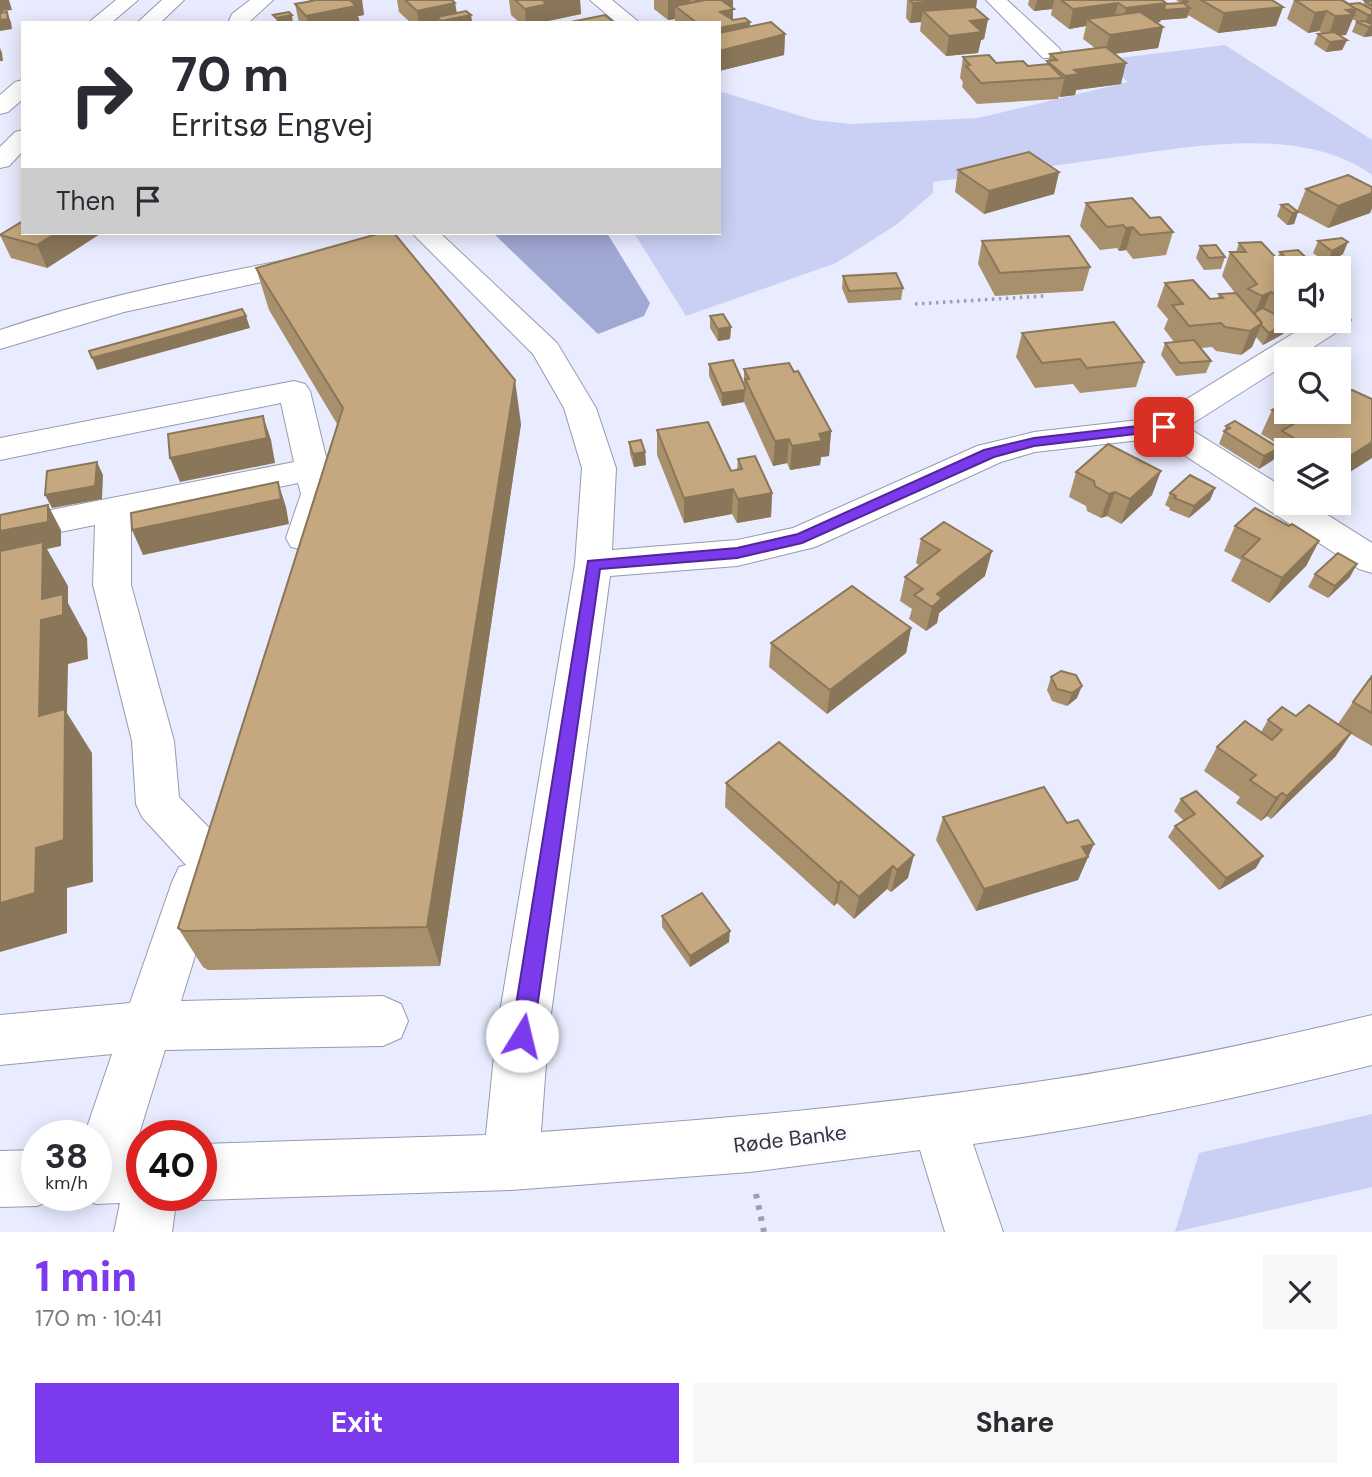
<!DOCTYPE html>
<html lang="en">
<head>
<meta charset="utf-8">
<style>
  :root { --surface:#fff; --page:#f7f7f7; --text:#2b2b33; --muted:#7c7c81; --accent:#7c3aed }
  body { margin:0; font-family:"DM Sans",sans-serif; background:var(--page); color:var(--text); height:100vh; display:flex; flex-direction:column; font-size:26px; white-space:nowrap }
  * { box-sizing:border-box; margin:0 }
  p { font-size:23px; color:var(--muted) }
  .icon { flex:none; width:38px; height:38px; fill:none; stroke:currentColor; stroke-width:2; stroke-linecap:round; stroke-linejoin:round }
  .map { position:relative; height:1232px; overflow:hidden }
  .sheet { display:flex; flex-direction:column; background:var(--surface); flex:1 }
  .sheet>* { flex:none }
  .banner { position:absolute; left:21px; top:21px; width:700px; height:214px; border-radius:0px; box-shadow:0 4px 18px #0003; background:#fff; color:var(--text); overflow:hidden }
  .fabs { position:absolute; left:1274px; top:256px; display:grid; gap:14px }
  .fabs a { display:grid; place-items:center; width:77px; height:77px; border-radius:0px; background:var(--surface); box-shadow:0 4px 18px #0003; font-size:35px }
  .speed { position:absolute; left:21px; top:1120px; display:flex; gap:14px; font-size:35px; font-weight:700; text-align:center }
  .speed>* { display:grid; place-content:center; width:91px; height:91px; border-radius:50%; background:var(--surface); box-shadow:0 4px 18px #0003; line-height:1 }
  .speed small { font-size:18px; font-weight:400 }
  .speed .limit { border:10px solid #d22; background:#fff; color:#111 }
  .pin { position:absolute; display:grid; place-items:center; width:60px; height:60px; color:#fff; margin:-30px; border-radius:14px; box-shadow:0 4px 10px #0006 }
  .me { position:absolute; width:77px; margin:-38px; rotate:9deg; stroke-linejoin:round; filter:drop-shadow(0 0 5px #0008) }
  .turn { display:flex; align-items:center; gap:24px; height:147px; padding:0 35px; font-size:32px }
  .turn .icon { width:91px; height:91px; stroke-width:2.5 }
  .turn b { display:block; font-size:49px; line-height:60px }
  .then { display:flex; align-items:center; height:66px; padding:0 35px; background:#0003; gap:14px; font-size:26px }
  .round { display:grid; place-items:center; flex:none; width:74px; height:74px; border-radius:0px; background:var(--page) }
  .head { display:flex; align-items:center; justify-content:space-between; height:119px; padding:0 35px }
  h1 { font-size:42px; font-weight:700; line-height:52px; color:var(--accent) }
  .primary-button { display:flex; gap:14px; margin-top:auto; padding:14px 35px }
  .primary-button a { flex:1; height:80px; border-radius:0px; background:var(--accent); color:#fff; font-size:28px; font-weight:700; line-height:80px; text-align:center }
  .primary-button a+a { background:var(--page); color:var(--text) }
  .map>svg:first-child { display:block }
  .green { fill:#cad0f3 }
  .water { fill:#a0a8d4 }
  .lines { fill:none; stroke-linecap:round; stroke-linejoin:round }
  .minor-casing { stroke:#979aae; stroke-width:2 }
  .major-casing { stroke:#979aae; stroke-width:2 }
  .path-far1 { stroke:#9c9fad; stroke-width:3.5; stroke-dasharray:2.5 4.5; stroke-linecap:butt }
  .path { stroke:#9c9fad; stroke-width:6; stroke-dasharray:4.5 7; stroke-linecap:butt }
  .minor { fill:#fff; fill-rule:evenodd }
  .major { fill:#fff; fill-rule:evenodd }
  .wall { fill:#a9906d }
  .shaded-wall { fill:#8a7659 }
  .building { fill:#c5a87f; stroke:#8a7659; stroke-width:2 }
  .route { fill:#7c3aed; stroke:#51269a; stroke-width:2 }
  .labels { text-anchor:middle; stroke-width:6; stroke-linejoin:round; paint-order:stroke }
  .near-street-label { font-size:21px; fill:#32333c; stroke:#fafaff }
</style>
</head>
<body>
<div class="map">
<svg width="1372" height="1232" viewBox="0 0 1372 1232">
  <rect width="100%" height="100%" fill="#e9ecfe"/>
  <g class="green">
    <path d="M1225,45L1372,140V175C1301,123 1183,148 1102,159C1046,167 989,174 933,182V193L896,225L836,263L686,316L634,233H719V91L814,120L851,124L978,118L1128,82L1103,60Z"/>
    <path d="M1372,1114V1187L1175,1232L1199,1153Z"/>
  </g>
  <path class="water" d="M493,233H607L650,303L644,316L598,334Z"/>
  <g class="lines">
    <g class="minor-casing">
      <g id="minor">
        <path d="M250,0H273L248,23H228L232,14Z"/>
        <path d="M590,0H612L640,23H617Z"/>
        <path d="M986,0H1007L1059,48L1062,53L1059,58H1043Z"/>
        <path d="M412,233H440L557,343L596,408L616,468L612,550L737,540L793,528L977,446L1034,432L1156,418L1315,320H1339V312L1346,314L1351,320L1346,326L1295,359H1286V364L1187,427L1286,489V502H1307L1372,543V573L1359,569L1158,438L1035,452L1001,462L815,547L737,566L610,576L548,1036L541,1132C713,1120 885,1105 1056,1079C1162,1063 1268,1040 1372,1015V1065C1241,1098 1107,1126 973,1144L1003,1232H945L920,1150L750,1172L511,1190L201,1200L190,1195H201V1144L486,1135L496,1036L575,564L582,468L564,408L533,354Z"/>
        <path d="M307,256L317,258L321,264L317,270L124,312L0,349V330C100,296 203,276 307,256Z"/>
        <path d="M294,381L305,384L310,391L335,494L317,547L304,550L291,547L286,538L301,494L298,483L131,517V585L174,741L179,797L220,839L227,853L220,867L213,870L218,882L181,1001L383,996L401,1004L408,1021L401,1038L383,1046L165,1050L135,1147L142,1146V1195H177L172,1232H114L120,1203L96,1204L76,1195H96V1136H84L112,1054L0,1065V1015L130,1003L172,882L179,867L186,865L142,817L136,804L132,741L93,585L95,525L0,544V520L294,462L281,403L0,460V438Z"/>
        <path d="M37,1150V1195H58L57,1198L37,1206L0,1207V1151Z"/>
      </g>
    </g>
    <g class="major-casing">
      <g id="major">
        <path d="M116,0H138L111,23H88Z"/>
        <path d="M162,0H184L160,23H137Z"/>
        <path d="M23,80V99L8,112L0,114V95L15,82Z"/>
        <path d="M23,130V151L9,166L0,168V147L15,132Z"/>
      </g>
    </g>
    <path class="path-far1" d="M915,304L1044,296"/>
    <path class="path" d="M756,1194L764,1232"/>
    <use href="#minor" class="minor"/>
    <use href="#major" class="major"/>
  </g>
  <g class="wall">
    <path d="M309,0H362L364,15L358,16L360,23H299L295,4L309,1Z"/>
    <path d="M397,0H452L455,3L457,13L471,15L472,23H411L399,12Z"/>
    <path d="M509,0H580L581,14L548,21V23H520L511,15Z"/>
    <path d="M654,0H733V20L750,22V27L785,34L784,55L719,71V23H675V19L668,20L654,9Z"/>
    <path d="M907,0H977L976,8L988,19L984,39L981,40L978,53L946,56L920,31L921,22L910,23L906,18Z"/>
    <path d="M1029,0H1162L1165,4L1180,3L1176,0H1272L1283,7L1276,26L1218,33L1188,15L1187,18L1161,20L1160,22L1156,23L1163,27L1158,48L1114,54L1121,84L1076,90L1075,95L1060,97L1059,96L1058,99L977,104L962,87L963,82L960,78L963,57L996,63L1028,66L1046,65L1047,61H1048L1050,54L1095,48L1083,39L1086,26L1069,29L1051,15L1052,9L1034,11L1028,5Z"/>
    <path d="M1294,0L1363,5L1365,1H1372V36L1364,37L1352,32L1356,22H1358L1352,19L1346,35H1339L1347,40L1342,50L1326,52L1314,44L1318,34L1322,33L1319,31L1308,33L1287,19Z"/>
    <path d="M958,170L1059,172L1054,194L984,214L955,192Z"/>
    <path d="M1372,187V208L1370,213L1328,228L1298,212L1294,224L1287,225L1277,216L1281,205L1297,211L1306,189Z"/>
    <path d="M1086,203L1150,218L1173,232L1166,255L1133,259L1126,250L1119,251L1117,248L1100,250L1080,226Z"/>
    <path d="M100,234L47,268L11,258L0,235Z"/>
    <path d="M982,241L1090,267L1083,291L995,296L978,264Z"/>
    <path d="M1318,241L1343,254L1327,263L1313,253Z"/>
    <path d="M1239,243L1277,259L1280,252L1317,268H1286L1287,324L1283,334L1263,345L1256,337L1252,347L1241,355L1216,351L1212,347L1201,348L1211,361L1206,373L1176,376L1161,355L1165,343L1174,342L1164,329L1168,319L1157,306L1165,283L1210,299H1218L1219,294L1235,293L1222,276L1230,252H1236Z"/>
    <path d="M1200,246L1225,257L1221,269L1204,270L1196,258Z"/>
    <path d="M256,268L521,424L440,966L208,970L203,967L178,928L337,424L269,310Z"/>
    <path d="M843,276L903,288L901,300L848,303L842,288Z"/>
    <path d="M710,316L731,327L730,339L718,341L710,328Z"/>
    <path d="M1022,333L1144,362L1136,387L1080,393L1073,384L1035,388L1016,357Z"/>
    <path d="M709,364L744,384V369L831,431L829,456L821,457L820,465L790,470L787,463L773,466L744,402L722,406L709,376Z"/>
    <path d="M1272,410L1339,450H1286V464L1275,457L1273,460L1259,469L1219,444L1226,426L1275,445L1276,443L1261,434Z"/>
    <path d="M657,430L731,471L737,470L738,459L772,493L771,517L737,523L732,514L684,523L657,455Z"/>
    <path d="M629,442L645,452L646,465L634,467L630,454Z"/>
    <path d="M1076,472L1152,495L1121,524L1107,516L1101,518L1087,511L1086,506L1069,497Z"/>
    <path d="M1215,488L1210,500L1189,518L1169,510L1170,508L1165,505L1170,493Z"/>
    <path d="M1235,526L1319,541L1306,566L1269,603L1231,581L1241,560L1224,551Z"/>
    <path d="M921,539L985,576L939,613L937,623L926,631L909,619L912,609L900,601L905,577L920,566L916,563Z"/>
    <path d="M1315,574L1350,577L1328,598L1308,587Z"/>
    <path d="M911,628L906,653L827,714L769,667L771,643Z"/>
    <path d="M1372,676V746L1351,734L1335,757L1271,819L1267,816L1261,821L1236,803L1240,797L1204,771L1217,747L1261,732L1268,720L1296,716L1338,724L1353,702Z"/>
    <path d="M1051,677L1077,698L1067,706L1052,701L1047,690Z"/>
    <path d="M779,742L908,878L891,892L887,889L854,919L837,903L834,906L725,807L726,783Z"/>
    <path d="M1181,799L1256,868L1219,890L1168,837L1175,826L1184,821L1174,811Z"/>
    <path d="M943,817L1088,856L1078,880L976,911L936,840Z"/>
    <path d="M662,916L729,942L690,967L662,927Z"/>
  </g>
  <g class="shaded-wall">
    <path d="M0,0H9L12,10L3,11L4,16H0Z"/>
    <path d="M348,0H362L364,15L358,16L360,23H308L306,16Z"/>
    <path d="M550,0H580L581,14L548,21V23H526L525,9L543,1Z"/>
    <path d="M668,0H690V16L675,6V19L668,20Z"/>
    <path d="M695,0H733V25L750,22L749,42L719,48L720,14L694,19Z"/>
    <path d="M933,0H977L975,12L923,11L921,22L910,23L913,3Z"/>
    <path d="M1037,0H1054L1052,9L1034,11Z"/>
    <path d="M1182,0H1189L1188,3L1181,4Z"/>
    <path d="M455,3L457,18L471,15L472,23H442L437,17L438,23H419L417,11Z"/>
    <path d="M1118,3L1113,23L1087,19L1086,26L1069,29L1073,9Z"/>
    <path d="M1166,3L1164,10L1190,8L1187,18L1161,20L1160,22L1120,28L1126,8Z"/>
    <path d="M1283,7L1276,26L1218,33L1224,13Z"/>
    <path d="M1357,9L1346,35L1328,37L1335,16L1343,10Z"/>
    <path d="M1327,11L1319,31L1308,33L1315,13Z"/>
    <path d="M7,12L11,22L12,29L0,31V20Z"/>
    <path d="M292,15L293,23H277L276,18Z"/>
    <path d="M1368,15H1372V25L1364,26Z"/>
    <path d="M988,19L984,39L981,40L978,53L946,56L949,36L970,21Z"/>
    <path d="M1372,26V36L1364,37L1369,27Z"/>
    <path d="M1163,27L1158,48L1104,55L1110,35Z"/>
    <path d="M785,34L784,55L719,71V51Z"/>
    <path d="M1347,40L1342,50L1326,52L1330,42Z"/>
    <path d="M0,48L2,53L3,61H0Z"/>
    <path d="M1126,63L1121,84L1076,90L1075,95L1060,97L1065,76L1074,70Z"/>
    <path d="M1059,172L1054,194L984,214L989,191Z"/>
    <path d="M1372,193V208L1370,213L1328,228L1338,206Z"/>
    <path d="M1298,212L1294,224L1287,225L1292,213Z"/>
    <path d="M1133,227L1126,250L1119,251L1126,228Z"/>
    <path d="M56,233H99L100,234L47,268L37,245Z"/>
    <path d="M1348,242L1343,254L1327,263L1332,251Z"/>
    <path d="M1271,292L1261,315L1253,317L1262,296Z"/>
    <path d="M246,316L250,328L97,370L92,358Z"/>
    <path d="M1286,318V320H1295L1287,324L1283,334L1263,345L1269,333L1283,324Z"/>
    <path d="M1262,323L1252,347L1241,355L1250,331Z"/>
    <path d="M731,327L730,339L718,341V329Z"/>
    <path d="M515,380L521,424L440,966L427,927Z"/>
    <path d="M745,390L744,402L722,406V393Z"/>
    <path d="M263,416L271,440L275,463L180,482L170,458Z"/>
    <path d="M831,431L829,456L821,457L820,465L790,470L792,446L819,434Z"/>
    <path d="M789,439L787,463L773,466L775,441Z"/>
    <path d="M1372,442V458L1339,479V463Z"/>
    <path d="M1279,448L1273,460L1259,469L1264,456Z"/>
    <path d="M645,452L646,465L634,467L633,454Z"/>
    <path d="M97,462L103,475L102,499L52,508L45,495Z"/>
    <path d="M1161,471L1152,495L1121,524L1130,499Z"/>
    <path d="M278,482L286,507L289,524L143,555L132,530Z"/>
    <path d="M1215,488L1210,500L1189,518L1194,506Z"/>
    <path d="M733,489L732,514L684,523V498Z"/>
    <path d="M1115,492L1107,516L1101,518L1109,494Z"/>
    <path d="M772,493L771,517L737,523L738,499Z"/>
    <path d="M48,505L61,530V546L47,549L68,586V603L87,638L88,659L68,664L67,713L92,753L93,882L67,888V933L0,952V903L39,716L0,559V531Z"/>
    <path d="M1319,541L1306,566L1269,603L1282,578Z"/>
    <path d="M992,551L985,576L939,613L937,623L926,631L932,607L937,594Z"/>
    <path d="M1357,564L1350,577L1328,598L1335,586Z"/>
    <path d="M911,628L906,653L827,714L830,690Z"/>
    <path d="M1082,686L1077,698L1067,706L1072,693Z"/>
    <path d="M1351,733L1335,757L1271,819L1287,796Z"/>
    <path d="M1282,793L1267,816L1261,821L1276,798Z"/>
    <path d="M1094,844L1078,880L976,911L984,889L1082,847Z"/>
    <path d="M914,855L908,878L891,892L897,870Z"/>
    <path d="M1263,856L1256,868L1219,890L1226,878Z"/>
    <path d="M893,866L887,889L854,919L859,897Z"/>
    <path d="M841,881L837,903L834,906L838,883Z"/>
    <path d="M730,931L729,942L690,967V956Z"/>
  </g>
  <g class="building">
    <path d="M311,0H350L356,6L306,16L295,4L312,1Z"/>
    <path d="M405,0H452L455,3L417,11Z"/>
    <path d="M515,0H550L543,1L547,4L525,9Z"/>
    <path d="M705,0H721L734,9L720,12L733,20L745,18L750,22L719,28V23H697L675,6Z"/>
    <path d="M910,0H937V1L913,3Z"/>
    <path d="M1061,0H1162L1166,3L1126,8L1118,3L1073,9Z"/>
    <path d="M1201,0H1272L1283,7L1224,13Z"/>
    <path d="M1295,0H1342L1356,9L1346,10L1354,15L1335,16L1327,11L1315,13Z"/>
    <path d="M1342,0L1349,4L1360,3L1372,10V15H1368L1357,9H1353H1356Z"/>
    <path d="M1365,1H1372V6Z"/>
    <path d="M1183,3L1190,8L1164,10L1165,4Z"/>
    <path d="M974,7L988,19L970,21L982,32L949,36L923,11Z"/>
    <path d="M466,11L471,15L441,21L437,17Z"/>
    <path d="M7,12L8,19L0,20V13Z"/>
    <path d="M289,12L292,15L276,18L273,15Z"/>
    <path d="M1140,12L1163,27L1110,35L1087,19Z"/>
    <path d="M605,15L615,23H566Z"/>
    <path d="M1365,21L1372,24V26L1369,27L1356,22Z"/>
    <path d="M771,22L785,34L719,51V33Z"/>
    <path d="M1334,32L1347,40L1330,42L1318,34Z"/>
    <path d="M1106,47L1126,63L1074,70L1080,74L1065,76L1047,61L1057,60L1050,54Z"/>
    <path d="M989,55L996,63L1023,61L1028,66L1049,64L1063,78L981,83L966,66L970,65L963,57Z"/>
    <path d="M1029,152L1059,172L989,191L958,170Z"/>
    <path d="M1348,175L1372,187V193L1338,206L1306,189Z"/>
    <path d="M1132,198L1150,218L1160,217L1173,232L1140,235L1133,227L1126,228L1123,225L1107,227L1086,203Z"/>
    <path d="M1288,204L1298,212L1292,213L1281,205Z"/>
    <path d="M23,221V233H56L37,245L0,235Z"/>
    <path d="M381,233H394L515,380L427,927L183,931L178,928L343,408L256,268Z"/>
    <path d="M1069,236L1090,267L1000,273L982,241Z"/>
    <path d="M1342,238L1348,242L1332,251L1318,241Z"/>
    <path d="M1261,242L1286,268V300L1271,292L1262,296L1248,289L1257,284L1230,252H1246L1239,243Z"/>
    <path d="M1216,245L1225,257L1209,258L1200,246Z"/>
    <path d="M1298,250L1317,268H1296L1280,252Z"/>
    <path d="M896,273L903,288L849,291L843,276Z"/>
    <path d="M1193,280L1210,299L1223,298L1219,294L1236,293L1262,323L1250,331L1225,327L1221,323L1189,326L1172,305L1183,304L1165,283Z"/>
    <path d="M1263,308L1286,320L1288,321L1269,333L1261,325L1262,323L1254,313Z"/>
    <path d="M242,309L246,316L92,358L89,351Z"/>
    <path d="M723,314L731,327L718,329L710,316Z"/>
    <path d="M1114,322L1144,362L1087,368L1080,359L1042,363L1022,333Z"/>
    <path d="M1194,340L1211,361L1180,363L1165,343Z"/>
    <path d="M733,360L745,387V390L722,393L709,364Z"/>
    <path d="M789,363L794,372L798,371L831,431L819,434L822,441L792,446L789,439L775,441L745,379H749L744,369Z"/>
    <path d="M1352,390L1372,399V442L1339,463V450H1315L1282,431L1295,423L1272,410L1286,402V411H1339V398Z"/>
    <path d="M263,416L267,438L170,458L168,434Z"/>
    <path d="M1235,421L1279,448L1264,456L1224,431L1230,428L1226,426Z"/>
    <path d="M708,422L731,471L742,469L738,459L755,456L772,493L738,499L733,489L684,498L657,430Z"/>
    <path d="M641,440L645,452L633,454L629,442Z"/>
    <path d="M1108,444L1161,471L1130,499L1115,492L1109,494L1095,486L1094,481L1076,472Z"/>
    <path d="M97,462L95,486L45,495L47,471Z"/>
    <path d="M1190,475L1215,488L1194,506L1174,498L1176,496L1170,493Z"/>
    <path d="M278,482L281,499L132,530L131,513Z"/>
    <path d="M48,505V522L0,531V515Z"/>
    <path d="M1255,508L1289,526L1292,524L1319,541L1282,578L1242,557L1260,539L1235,526Z"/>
    <path d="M944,522L992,551L937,594L942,598L932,607L914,595L923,589L905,577L940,550L921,539Z"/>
    <path d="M43,542L42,599L63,594V615L41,620L39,716L65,709L64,840L36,848L35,893L0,903V551Z"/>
    <path d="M1338,553L1357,564L1335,586L1315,574Z"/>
    <path d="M852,586L911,628L830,690L771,643Z"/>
    <path d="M1061,671L1076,675L1082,686L1072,693L1057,689L1051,677Z"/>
    <path d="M1372,676V713L1353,702Z"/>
    <path d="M1309,705L1351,733L1287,796L1282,793L1276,798L1250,780L1256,775L1217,747L1245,721L1272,740L1282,730L1268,720L1282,707L1296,716Z"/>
    <path d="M779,742L914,855L897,870L893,866L859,897L841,881L838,883L726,783Z"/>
    <path d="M1044,787L1067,823L1078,820L1094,844L1082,847L1088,857L984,889L943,817Z"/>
    <path d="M1196,791L1263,856L1226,878L1175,826L1195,814L1181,799Z"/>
    <path d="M702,893L730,931L690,956L662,916Z"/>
  </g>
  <path class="route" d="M1164,423L1171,427L1169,430L1034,446L994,457L802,543L737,558L600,569L533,1036L530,1043L522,1046L515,1043L511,1036L588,561L737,548L798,534L984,450L1034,438Z"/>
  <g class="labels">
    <g class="near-street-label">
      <text transform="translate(790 1139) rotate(-7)" y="7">Røde Banke</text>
    </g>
  </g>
</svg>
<div class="fabs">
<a><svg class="icon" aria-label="sound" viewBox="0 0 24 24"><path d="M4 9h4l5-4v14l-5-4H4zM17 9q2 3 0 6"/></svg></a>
<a><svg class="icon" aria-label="search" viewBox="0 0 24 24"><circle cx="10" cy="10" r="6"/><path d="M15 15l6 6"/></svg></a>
<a><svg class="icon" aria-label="layers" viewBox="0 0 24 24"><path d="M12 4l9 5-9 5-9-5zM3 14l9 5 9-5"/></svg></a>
</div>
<div class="speed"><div>38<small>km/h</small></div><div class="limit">40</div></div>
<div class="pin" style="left:1164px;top:427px;background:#d93025"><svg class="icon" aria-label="arrive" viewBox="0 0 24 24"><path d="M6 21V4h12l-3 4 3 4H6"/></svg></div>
<svg class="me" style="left:522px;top:1036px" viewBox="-20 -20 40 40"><circle r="19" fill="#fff"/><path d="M0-13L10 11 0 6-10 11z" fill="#7c3aed"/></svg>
<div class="banner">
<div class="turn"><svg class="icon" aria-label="right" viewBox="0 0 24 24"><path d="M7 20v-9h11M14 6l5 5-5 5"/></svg><div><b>70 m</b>Erritsø Engvej</div></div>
<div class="then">Then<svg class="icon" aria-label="arrive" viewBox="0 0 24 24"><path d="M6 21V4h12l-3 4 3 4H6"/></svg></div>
</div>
</div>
<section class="sheet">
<div class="head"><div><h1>1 min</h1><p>170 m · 10:41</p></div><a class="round"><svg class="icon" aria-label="close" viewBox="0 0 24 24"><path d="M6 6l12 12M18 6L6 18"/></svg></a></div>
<div class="primary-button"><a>Exit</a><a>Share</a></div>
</section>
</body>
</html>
